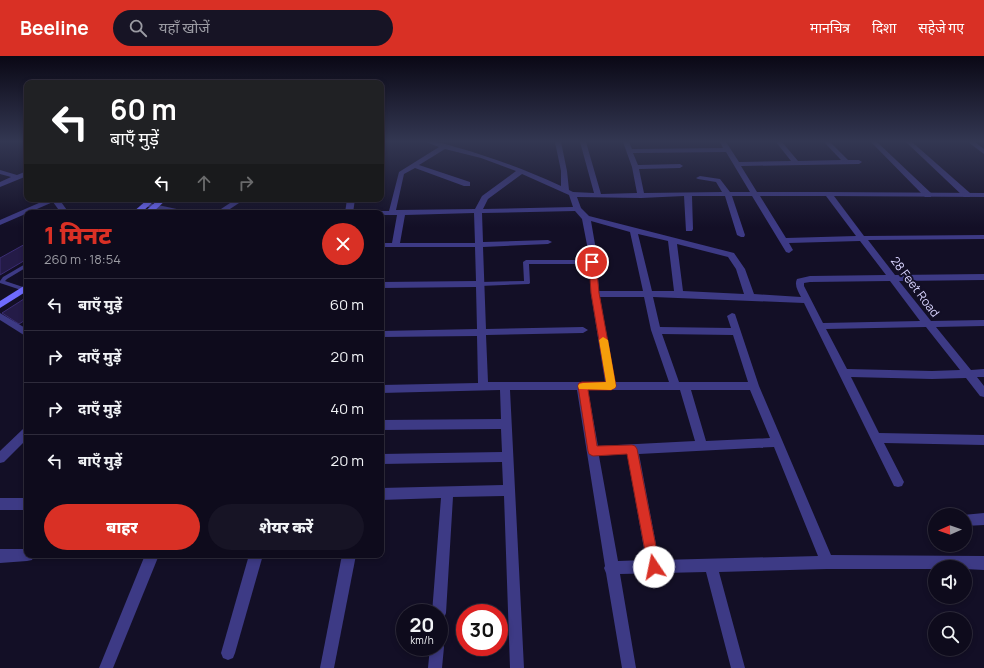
<!DOCTYPE html>
<html lang="hi">
<head>
<meta charset="utf-8">
<style>
  :root { --surface:#0e0b1c; --page:#171425; --text:#f1f3f6; --muted:#9b9ba3; --line:#2e2b3b; --accent:#d93025 }
  body { margin:0; font-family:Manrope,"Noto Sans Devanagari",sans-serif; background:var(--page); color:var(--text); height:100vh; display:flex; flex-direction:column; font-size:15px; white-space:nowrap }
  * { box-sizing:border-box; margin:0 }
  p { font-size:13px; color:var(--muted) }
  .icon { flex:none; width:22px; height:22px; fill:none; stroke:currentColor; stroke-width:2; stroke-linecap:round; stroke-linejoin:round }
  .map { position:relative; flex:1; overflow:hidden }
  .sheet { position:absolute; left:24px; top:154px; width:360px; height:348px; display:flex; flex-direction:column; background:var(--surface); border-radius:8px; box-shadow:0 2px 6px #0003,0 0 0 1px var(--line) }
  .sheet>* { flex:none }
  .hud { position:absolute; left:24px; top:24px; width:360px; height:122px; border-radius:8px; box-shadow:0 2px 6px #0003,0 0 0 1px var(--line); background:#202124; color:#fff; overflow:hidden }
  .needle { width:26px; rotate:268deg }
  .tools { position:absolute; left:928px; top:452px; display:grid; gap:8px }
  .tools a { display:grid; place-items:center; width:44px; height:44px; border-radius:50%; background:var(--surface); box-shadow:0 2px 6px #0003,0 0 0 1px var(--line); font-size:20px }
  .speed { position:absolute; left:396px; top:548px; display:flex; gap:8px; font-size:20px; font-weight:700; text-align:center }
  .speed>* { display:grid; place-content:center; width:52px; height:52px; border-radius:50%; background:var(--surface); box-shadow:0 2px 6px #0003,0 0 0 1px var(--line); line-height:1 }
  .speed small { font-size:10px; font-weight:400 }
  .speed .limit { border:6px solid #d22; background:#fff; color:#111 }
  .pin { position:absolute; display:grid; place-items:center; width:34px; height:34px; color:#fff; margin:-17px; border:2px solid #fff; border-radius:50%; box-shadow:0 1px 4px #0007 }
  .me { position:absolute; width:44px; margin:-22px; rotate:349deg; stroke-linejoin:round; filter:drop-shadow(0 0 3px #0008) }
  .turn { display:flex; align-items:center; gap:14px; height:84px; padding:0 20px; font-size:18px }
  .turn .icon { width:52px; height:52px; stroke-width:2.5 }
  .turn b { display:block; font-size:28px; line-height:34px }
  .lanes { display:flex; align-items:center; height:38px; padding:0 20px; background:#0003; justify-content:center; gap:20px; direction:ltr }
  .lanes .off { opacity:.35 }
  .round { display:grid; place-items:center; flex:none; width:42px; height:42px; border-radius:21px; background:var(--page) }
  .head { display:flex; align-items:center; justify-content:space-between; height:68px; padding:0 20px }
  h1 { font-size:24px; font-weight:800; line-height:30px; color:var(--accent) }
  .primary-button { display:flex; gap:8px; margin-top:auto; padding:8px 20px }
  .primary-button a { flex:1; height:46px; border-radius:24px; background:var(--accent); color:#fff; font-size:16px; font-weight:800; line-height:46px; text-align:center }
  .primary-button a+a { background:var(--page); color:var(--text) }
  ul { padding:0; list-style:none }
  li { display:flex; align-items:center; gap:12px; height:52px; padding:0 20px; border-top:1px solid var(--line) }
  li div { flex:1 }
  li b { display:block; font-size:15px }
  li em { font-style:normal }
  header { display:flex; align-items:center; gap:24px; box-sizing:border-box; height:56px; padding:0 20px; background:var(--accent); color:#fff }
  header strong { font-size:19px }
  nav { display:flex; gap:22px; margin-inline-start:auto; font-size:14px }
  .search { width:280px; height:36px; background:var(--page); display:flex; align-items:center; gap:10px; box-sizing:border-box; padding:0 14px; border-radius:22px; color:var(--muted); font-size:15px }
  .map>svg:first-child { display:block }
  .building { fill:#241b47; stroke:#3b2d73 }
  .lines { fill:none; stroke-linecap:round; stroke-linejoin:round }
  .service { fill:#3d3a85; fill-rule:evenodd }
  .minor { fill:#3d3a85; fill-rule:evenodd }
  .tertiary { fill:#3d3a85; fill-rule:evenodd }
  .secondary { fill:#6f6bff; fill-rule:evenodd }
  .route { fill:#d93025; stroke:#8d1f18 }
  .slow { fill:#f59e0b }
  .labels { text-anchor:middle; stroke-width:4; stroke-linejoin:round; paint-order:stroke }
  .street-label { font-size:12px; fill:#d9d4ff; stroke:#130f26 }
</style>
</head>
<body>
<header>
<strong>Beeline</strong>
<div class="search"><svg class="icon" aria-label="search" viewBox="0 0 24 24"><circle cx="10" cy="10" r="6"/><path d="M15 15l6 6"/></svg>यहाँ खोजें</div>
<nav><a>मानचित्र</a><a>दिशा</a><a>सहेजे गए</a></nav>
</header>
<div class="map">
<svg width="984" height="612" viewBox="0 0 984 612">
  <rect width="100%" height="100%" fill="#130f26"/>
  <g class="building">
    <path d="M27,187V203L0,219V202Z"/>
    <path d="M27,241V263L19,268L2,257Z"/>
  </g>
  <g class="lines">
    <g class="service">
      <path d="M526,204H592L595,206L592,208H529L530,227L529,228L480,230L477,228L480,226L524,225L523,206Z"/>
      <path d="M27,207V211L7,223L5,225L26,232L27,233L26,234L24,235L0,227V225L3,221Z"/>
    </g>
    <g class="minor">
      <path d="M426,86C437,85 448,89 459,92C494,102 528,115 561,130V115L555,86H561L567,115L569,134L573,136L594,137L580,86H586L601,138L637,137L632,111L623,86H629L632,93L723,92L720,86H726L739,106L791,105L776,86H782L798,105L841,104L824,86H830L848,104H859L862,106L859,108L741,110L757,136H831L864,180L984,179V183L868,184L895,219L984,218V224L899,225L931,265L984,264V270L936,271L971,314L984,313V321H977L984,330V341L980,340L966,322L932,323L851,321L879,377L984,379V389L884,387L904,426L902,430L898,431L894,430L804,247L653,241L660,271L731,272L727,260L732,257L735,258L759,330L831,499L984,500V514L965,513V511H935V513H827L719,516L745,612H731L706,516L620,518L636,612H622L606,517L604,512L605,510L577,334H510L524,612H510L504,440L453,441L446,557L444,562L439,564V557H432L441,442L381,444V432L503,429L502,406L381,408V398L502,396L501,373L381,374V364L501,363L500,334L381,337V329L478,327L477,280L381,281V275L477,273L476,231L381,232V226L476,225L475,191H381V187H392L397,159H381V157H377L381,155H389L399,116L439,91ZM445,93L481,102L516,115L482,140L475,153L396,154L404,118L415,112L464,130H470V126L419,109ZM726,96L750,136H730L720,123L700,120L696,122L698,123L716,126L722,136L644,137L639,113L680,112L683,110L680,108L638,109L633,97ZM522,118L569,139L573,151L483,153L488,143ZM684,140L686,175H692L693,173L692,140H725L737,179L741,181H744L745,179L732,140H752L786,196L789,197L793,194L789,187L860,185L886,219L810,220L797,223C794,229 798,235 801,241L754,238L745,213L734,197L589,160L581,152L577,141L641,142ZM760,140H826L856,180L786,182ZM575,155L582,163L588,194L591,238L605,326H488L486,279L583,277L588,274L583,271L486,273L483,191L548,188L552,186L548,184L483,186L482,157ZM474,157L475,187H400L405,159ZM591,165L630,176L643,235H599L596,194ZM638,178L668,185L674,235H652ZM677,188L728,201L736,213L744,238L683,235ZM890,225L920,265L823,267L804,230V227L810,226ZM600,241H644L651,274L669,326H615ZM926,271L960,314L932,315L847,313L826,273ZM662,278L733,279L748,326H679ZM588,334H680L695,385L598,390ZM691,334H750L770,382L706,385ZM774,391L818,500L659,504L639,398ZM627,398L646,504L618,505L599,400Z"/>
      <path d="M871,86H877L931,137V141H925Z"/>
      <path d="M906,86H912L970,137V141H964Z"/>
      <path d="M968,86H975L984,93V98Z"/>
      <path d="M0,114L17,119L27,115V120L0,131V126L11,121L0,118Z"/>
      <path d="M48,143H59L69,157H61L53,146L0,169V164Z"/>
      <path d="M236,143H245L224,157H215Z"/>
      <path d="M347,143H355L353,157H345Z"/>
      <path d="M144,146L186,155L187,157H174L144,150Z"/>
      <path d="M0,257L27,273V281L0,264Z"/>
      <path d="M27,371V383L4,406L0,407V395L23,373Z"/>
      <rect x="0" y="442" width="27" height="12"/>
      <path d="M984,457V469L965,470V459H963Z"/>
      <path d="M0,493H27V499H34L32,504L27,505L0,507Z"/>
      <path d="M145,499H159L113,612H99Z"/>
      <path d="M249,499H263L235,597L233,602L228,604L223,602L221,597Z"/>
      <path d="M342,499H356L334,612H320Z"/>
      <path d="M439,585L442,586L444,591L442,612H428L430,591H439Z"/>
    </g>
    <path class="tertiary" d="M825,136L984,137V141L828,140H825Z"/>
    <g class="secondary">
      <path d="M148,143H156L141,157H132Z"/>
      <path d="M159,143H167L152,157H143Z"/>
      <path d="M27,228V235L0,252V245Z"/>
    </g>
  </g>
  <linearGradient id="sky" x2="0" y2="1"><stop stop-color="#0a0815"/><stop offset="0.5" stop-color="#333752"/><stop offset="1" stop-color="#333752" stop-opacity="0"/></linearGradient>
  <rect width="984" height="171" fill="url(#sky)"/>
  <path class="route" d="M592,203L596,206L599,237L616,330L615,332L611,334H588L597,390L632,389L635,390L637,393L660,511L659,515L654,517L650,515L648,511L627,398L593,400L589,398L588,395L578,330L579,327L582,326H606L591,237L589,206Z"/>
  <path class="slow" d="M603,281L608,284L616,330L615,332L611,334L579,333L578,330L579,328L583,327L606,326L599,284Z"/>
  <g class="labels">
    <g class="street-label">
      <text transform="translate(915 231) rotate(53)" y="4">28 Feet Road</text>
    </g>
  </g>
</svg>
<div class="tools">
<a><svg class="needle" viewBox="-14 -14 28 28"><path d="M0-13l5 13h-10z" fill="#e53935"/><path d="M0 13l5-13h-10z" fill="#9b9ba3"/></svg></a>
<a><svg class="icon" aria-label="sound" viewBox="0 0 24 24"><path d="M4 9h4l5-4v14l-5-4H4zM17 9q2 3 0 6"/></svg></a>
<a><svg class="icon" aria-label="search" viewBox="0 0 24 24"><circle cx="10" cy="10" r="6"/><path d="M15 15l6 6"/></svg></a>
</div>
<div class="speed"><div>20<small>km/h</small></div><div class="limit">30</div></div>
<div class="pin" style="left:592px;top:206px;background:#d93025"><svg class="icon" aria-label="arrive" viewBox="0 0 24 24"><path d="M6 21V4h12l-3 4 3 4H6"/></svg></div>
<svg class="me" style="left:654px;top:511px" viewBox="-20 -20 40 40"><circle r="19" fill="#fff"/><path d="M0-13L10 11 0 6-10 11z" fill="#d93025"/></svg>
<div class="hud">
<div class="turn"><svg class="icon" aria-label="left" viewBox="0 0 24 24"><path d="M17 20v-9H6M10 6l-5 5 5 5"/></svg><div><b>60 m</b>बाएँ मुड़ें</div></div>
<div class="lanes"><svg class="icon" aria-label="left" viewBox="0 0 24 24"><path d="M17 20v-9H6M10 6l-5 5 5 5"/></svg><svg class="icon off" aria-label="ahead" viewBox="0 0 24 24"><path d="M12 20V5M6 11l6-6 6 6"/></svg><svg class="icon off" aria-label="right" viewBox="0 0 24 24"><path d="M7 20v-9h11M14 6l5 5-5 5"/></svg></div>
</div>
<section class="sheet">
<div class="head"><div><h1>1 मिनट</h1><p>260 m · 18:54</p></div><a class="round" style="background:#d93025;color:#fff"><svg class="icon" aria-label="close" viewBox="0 0 24 24"><path d="M6 6l12 12M18 6L6 18"/></svg></a></div>
<ul>
<li><svg class="icon" aria-label="left" viewBox="0 0 24 24"><path d="M17 20v-9H6M10 6l-5 5 5 5"/></svg><div><b>बाएँ मुड़ें</b></div><em>60 m</em></li>
<li><svg class="icon" aria-label="right" viewBox="0 0 24 24"><path d="M7 20v-9h11M14 6l5 5-5 5"/></svg><div><b>दाएँ मुड़ें</b></div><em>20 m</em></li>
<li><svg class="icon" aria-label="right" viewBox="0 0 24 24"><path d="M7 20v-9h11M14 6l5 5-5 5"/></svg><div><b>दाएँ मुड़ें</b></div><em>40 m</em></li>
<li><svg class="icon" aria-label="left" viewBox="0 0 24 24"><path d="M17 20v-9H6M10 6l-5 5 5 5"/></svg><div><b>बाएँ मुड़ें</b></div><em>20 m</em></li>
</ul>
<div class="primary-button"><a>बाहर</a><a>शेयर करें</a></div>
</section>
</div>
</body>
</html>
